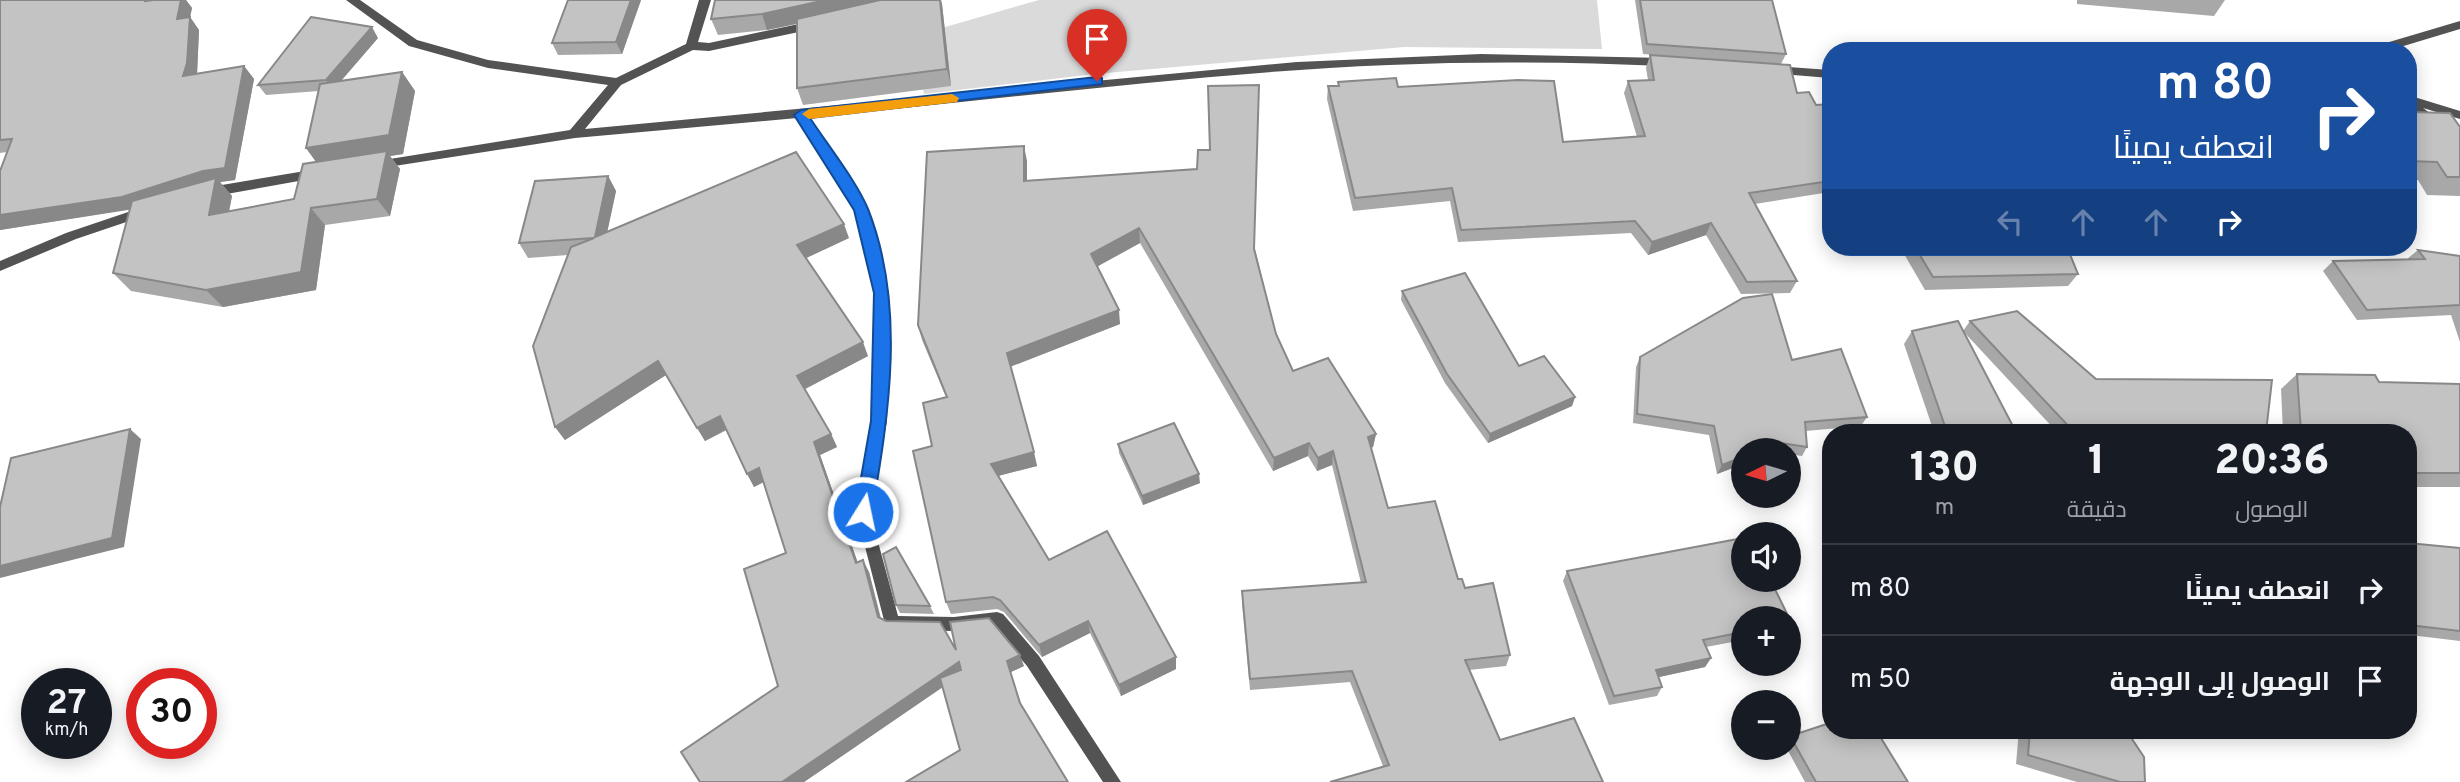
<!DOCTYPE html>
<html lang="ar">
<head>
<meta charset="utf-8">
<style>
  :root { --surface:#171b24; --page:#20242c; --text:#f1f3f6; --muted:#9ea1a6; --line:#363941 }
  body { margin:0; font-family:Overpass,Cairo,sans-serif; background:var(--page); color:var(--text); direction:rtl; height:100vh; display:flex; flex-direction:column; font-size:26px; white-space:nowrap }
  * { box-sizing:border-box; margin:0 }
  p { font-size:23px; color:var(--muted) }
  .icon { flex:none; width:38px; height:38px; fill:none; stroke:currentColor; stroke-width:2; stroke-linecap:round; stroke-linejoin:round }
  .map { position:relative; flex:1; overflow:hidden; direction:ltr }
  .side { position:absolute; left:1822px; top:424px; width:595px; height:315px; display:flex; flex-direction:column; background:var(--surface); border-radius:28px; box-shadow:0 4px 18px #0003; direction:rtl }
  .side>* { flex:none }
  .top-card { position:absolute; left:1822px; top:42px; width:595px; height:214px; border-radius:28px; box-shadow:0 4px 18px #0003; direction:rtl; background:#1a4fa0; color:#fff; overflow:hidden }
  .needle { width:46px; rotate:265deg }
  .fabs { position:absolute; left:1731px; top:438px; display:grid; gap:14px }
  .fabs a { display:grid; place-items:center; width:70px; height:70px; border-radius:50%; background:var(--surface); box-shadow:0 4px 18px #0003; font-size:35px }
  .speed { position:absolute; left:21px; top:668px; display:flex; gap:14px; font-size:35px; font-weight:700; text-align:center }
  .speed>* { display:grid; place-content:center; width:91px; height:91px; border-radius:50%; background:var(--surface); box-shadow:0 4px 18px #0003; line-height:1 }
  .speed small { font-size:18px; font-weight:400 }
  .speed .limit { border:10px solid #d22; background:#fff; color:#111 }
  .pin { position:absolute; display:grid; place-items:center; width:60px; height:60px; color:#fff; margin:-72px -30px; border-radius:50% 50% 50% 0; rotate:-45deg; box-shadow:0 0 7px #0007 }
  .pin .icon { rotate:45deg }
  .me { position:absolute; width:77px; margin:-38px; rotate:10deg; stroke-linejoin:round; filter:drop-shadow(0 0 5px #0008) }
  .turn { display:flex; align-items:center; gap:24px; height:147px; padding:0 28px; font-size:32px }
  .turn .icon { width:91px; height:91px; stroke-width:2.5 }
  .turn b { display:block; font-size:49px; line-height:60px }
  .lanes { display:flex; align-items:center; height:66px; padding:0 28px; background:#0003; justify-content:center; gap:35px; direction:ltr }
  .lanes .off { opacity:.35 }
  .eta { display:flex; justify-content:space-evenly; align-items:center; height:119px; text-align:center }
  .eta b { font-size:42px; font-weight:800; line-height:49px }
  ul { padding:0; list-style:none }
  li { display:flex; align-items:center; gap:21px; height:91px; padding:0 28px; border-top:2px solid var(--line) }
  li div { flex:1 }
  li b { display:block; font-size:26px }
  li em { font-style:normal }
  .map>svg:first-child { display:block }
  .green { fill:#dadada }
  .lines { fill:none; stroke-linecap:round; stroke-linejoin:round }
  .minor { fill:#535353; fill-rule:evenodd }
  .wall { fill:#a8a8a8 }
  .shaded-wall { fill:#888 }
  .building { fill:#c3c3c3; stroke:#888; stroke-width:2 }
  .route { fill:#1a73e8; stroke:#114b97; stroke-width:2 }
  .slow { fill:#f59e0b }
</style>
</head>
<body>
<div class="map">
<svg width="2460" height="782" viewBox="0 0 2460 782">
  <rect width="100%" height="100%" fill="#fff"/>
  <path class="green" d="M1039,0H1597L1602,49L1404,47L1095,74L924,94L914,36Z"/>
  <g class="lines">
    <g class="minor">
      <path d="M346,0H360L417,40L488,60L616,78L686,44L699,0H711L698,42L709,43L813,21L819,25L813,29L709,51L693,50L621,85L585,129L1297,62L1481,54L1665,58L1671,62L1665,66C1573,62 1481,61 1389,65C1195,73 1002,100 808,117L867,209L889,293L887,421L870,512L898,616L954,617L997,612L1003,614L1039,656L1121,782H1103L1027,666L994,627L954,631L892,630L886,628L856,512L873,421L875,293L855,210L797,118L575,138L375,169L369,165L371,162L570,130L608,85L488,68L409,46Z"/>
      <path d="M2460,21V29L2387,51H2367L2369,48Z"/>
      <path d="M1773,66L1830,70V78L1769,73L1767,70Z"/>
      <path d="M2411,96L2460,111V119L2423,108L2460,135V145L2408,109V97Z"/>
      <path d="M317,169L323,174L321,177L210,197L204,192L210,187Z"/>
      <path d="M143,207L147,209L149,212L147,215L76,239L0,271V261L66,233Z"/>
    </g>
  </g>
  <g class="wall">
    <path d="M0,0H186L192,8L190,17L199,30L197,74L244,66L254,79L235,180L220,182L232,196L229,211L294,199L316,162L306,148L319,91L266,95L258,85L378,38L341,81L402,72L415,91L403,154L390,156L400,169L390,216L325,225L316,290L223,307L131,291L113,273L130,209L0,230L7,152L0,153Z"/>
    <path d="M641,0L622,54L558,55L552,43Z"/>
    <path d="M715,0L942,4L951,86L803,105L797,88V24L767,30L718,35L711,19Z"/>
    <path d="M1635,0H1772L1786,54L1781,64L1643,54Z"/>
    <path d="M2077,0H2225L2214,16L2077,4Z"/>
    <path d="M1650,55L1797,93L1816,105L1830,104V192L1755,204L1797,281L1790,293L1741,294L1706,235L1648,255L1631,233L1458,242L1450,201L1353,211L1327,99L1328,86H1338V82L1398,87L1563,142L1637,137L1624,93L1628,81L1648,80L1646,68Z"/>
    <path d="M2408,112L2460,127V196L2427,195L2418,180H2408Z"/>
    <path d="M1027,161V181L1255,249L1276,334L1293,371L1376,434L1373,447L1371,448L1388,508L1458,579L1465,588L1510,655L1506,666L1469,670L1500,740L1603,782L1383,766L1350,682L1250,690L1242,603V591L1361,583L1332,465L1317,471L1308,456L1273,471L1140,243L1097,266L1120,324L1011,366L1037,466L998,476L1049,560L1176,657V669L1121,696L1090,633L1042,657L1004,612L997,609L951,614L946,602L932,446L946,397L922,340L918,325Z"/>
    <path d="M608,176L616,191L607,232L849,238L806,258L868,356L805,389L831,434L837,447L820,455L858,563L869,572L881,618L956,650L1024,666L1011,672L960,750L943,687L804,782H700L778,686L786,553L763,482L754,487L727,430L705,441L666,375L565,440L555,427L568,255L528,258L519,243Z"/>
    <path d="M1900,247H2067L2078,274L2068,286L1925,290Z"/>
    <path d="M2418,250L2460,256V342L2451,315L2357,320L2323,271L2333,261L2407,259Z"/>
    <path d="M1402,291L1519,366L1575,397L1572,406L1488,443L1445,383L1401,300Z"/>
    <path d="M1970,321L2096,379L2266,432H2057L1963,331Z"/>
    <path d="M1912,331L2016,432H1934L1904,344Z"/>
    <path d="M1640,357L1792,360L1867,417L1861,426L1806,431L1807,447L1802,456L1788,454V450H1743V464L1717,474L1709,435L1633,423L1636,367Z"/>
    <path d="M2297,374L2379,382L2460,384V487H2408V432H2283L2281,389Z"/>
    <path d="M1118,444L1200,483L1143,505L1119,453Z"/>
    <path d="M1743,538V579H1770L1791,622L1788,625V618H1743V640L1706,647L1711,658L1705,667L1659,677L1662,687L1657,696L1609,705L1563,581L1567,571Z"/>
    <path d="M2408,543L2460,548V641L2410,635L2413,654L2408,657Z"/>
    <path d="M896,605L930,606L934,614L900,613Z"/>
    <path d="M2019,730H2126L2145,782H2077L2016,764Z"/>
    <path d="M1790,736L1908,782H1805L1786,747H1788V738Z"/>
  </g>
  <g class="shaded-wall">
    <path d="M181,0H186L192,8L190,17L199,30L197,75L183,76L177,19Z"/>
    <path d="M631,0H641L622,54L616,42Z"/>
    <path d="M826,0H908L767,30L762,14Z"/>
    <path d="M940,0H941L942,4L951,86L947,69Z"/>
    <path d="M372,27L378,38L333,90L326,80Z"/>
    <path d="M244,66L254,79L235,180L220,182L232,196L225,232L134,209L0,230V215Z"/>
    <path d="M402,72L415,91L403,154L390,156L400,169L390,216L377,199L320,167L306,148Z"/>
    <path d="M1024,146L1027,161V196L1024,181Z"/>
    <path d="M608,176L616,191L603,252L595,237Z"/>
    <path d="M311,208L325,225L316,290L223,307L206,290Z"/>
    <path d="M1711,223L1706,235L1648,255L1652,242Z"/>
    <path d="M844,224L849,238L802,260L797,245Z"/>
    <path d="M1139,228L1140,243L1093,269L1091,254Z"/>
    <path d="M1119,310L1120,324L1010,367L1007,353Z"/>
    <path d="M863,342L868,356L803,390L797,376Z"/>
    <path d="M658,361L666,375L565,440L555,427Z"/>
    <path d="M1575,397L1572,406L1488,443L1490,434Z"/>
    <path d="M720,416L727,429L705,441L697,428Z"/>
    <path d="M130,429L141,439L124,547L0,578V566Z"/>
    <path d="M831,434L837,447L820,455L862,575L856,563L814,442Z"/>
    <path d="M1376,434L1373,447L1366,450L1368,437Z"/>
    <path d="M1309,443L1308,456L1273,471L1274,458Z"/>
    <path d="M1781,443L1777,450H1763Z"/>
    <path d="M1333,451L1332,465L1317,471L1318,458Z"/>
    <path d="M1034,452L1037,466L994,477L991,464Z"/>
    <path d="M1743,457V464L1717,474L1722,465Z"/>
    <path d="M759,468L766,481L754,487L747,474Z"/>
    <path d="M1199,474L1200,483L1143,505L1142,496Z"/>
    <path d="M863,560L869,572L883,629L878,617Z"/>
    <path d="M1088,621L1090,633L1042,657L1039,645Z"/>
    <path d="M1020,655L1024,666L1011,672L1007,661Z"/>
    <path d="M1176,657V669L1121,696L1119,685Z"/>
    <path d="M1711,658L1705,667L1650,679L1656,670Z"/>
    <path d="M959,662L963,673L804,782H782Z"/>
  </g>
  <g class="building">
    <path d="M0,0H145V1L153,0H181L177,19L190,17L187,63L183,76L244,66L225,168L203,171L122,197L0,215V171L12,139L0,140Z"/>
    <path d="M568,0H631L616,42L552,43Z"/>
    <path d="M715,0H826L762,14L711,19Z"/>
    <path d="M880,0H940L947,69L797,88V19Z"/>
    <path d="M1640,0H1772L1786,54L1647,44Z"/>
    <path d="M311,17L372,27L326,80L258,85Z"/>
    <path d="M1650,55L1790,65L1797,93L1809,92L1816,105L1830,104V181L1749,193L1797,281L1747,282L1711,223L1652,242L1635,221L1461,230L1452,188L1355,198L1328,86H1339L1338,82L1396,78L1398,87L1518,80L1554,81L1563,142L1645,136L1628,81L1654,80Z"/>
    <path d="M402,72L389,135L306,148L320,84Z"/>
    <path d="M1259,85L1254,249L1276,334L1293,371L1328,358L1376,434L1368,437L1388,508L1435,501L1458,579H1462L1465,588L1493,583L1510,655L1465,660L1500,740L1574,718L1603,782H1330L1389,765L1352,671L1250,679L1242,591L1366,582L1333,451L1318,458L1309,443L1274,458L1139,228L1091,254L1119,310L1007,353L1034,452L991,464L1049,560L1107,531L1176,657L1119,685L1088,621L1039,645L1000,600L993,597L946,602L913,451L932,446L923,403L947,397L918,325L927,152L1024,146V181L1197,169L1198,150H1210L1208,86Z"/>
    <path d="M2408,112L2450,113L2460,127V177H2447L2437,162L2408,161Z"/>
    <path d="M387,151L377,199L311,208L301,272L206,290L113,273L132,201L216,178L209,215L294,199L303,164Z"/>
    <path d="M796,152L844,224L797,245L863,342L797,376L831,434L814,442L856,563L863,560L878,617L886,621L940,622L956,650L950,622L989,618L1020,655L1007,661L1020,703L1068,782H906L960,750L940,678L961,670L959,662L782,782H700L681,752L778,686L744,569L786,553L759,468L747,474L720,416L697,428L658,361L555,427L533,346L571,247L594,238L519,243L535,181L608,176L595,237Z"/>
    <path d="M1915,247H2067L2078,274L1933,277Z"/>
    <path d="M2418,250L2460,256V305L2367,310L2333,261L2425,259Z"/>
    <path d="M1465,273L1519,366L1544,356L1575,397L1490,434L1447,374L1402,291Z"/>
    <path d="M1772,294L1792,360L1841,349L1867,417L1805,422L1807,447L1781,443L1763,450H1743V457L1722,465L1714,426L1637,414L1640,357L1743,298Z"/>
    <path d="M2017,311L2096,379L2272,380L2266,432H2074L1970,321Z"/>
    <path d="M1958,321L2016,432H1947L1912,331Z"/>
    <path d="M2297,374L2375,375L2379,382L2460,384V473H2408V432H2301Z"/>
    <path d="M1174,423L1199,474L1142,496L1118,444Z"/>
    <path d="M130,429L112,538L0,566V507L11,458Z"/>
    <path d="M1743,538V579H1770L1791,622L1788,623V618H1743V632L1703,640L1711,658L1656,670L1662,687L1614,696L1567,571Z"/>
    <path d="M2408,543L2460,548V631L2408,625L2413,654L2408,653Z"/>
    <path d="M896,547L930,606L896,605L883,554Z"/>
    <path d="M1830,723V730H1876L1908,782H1816L1790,736Z"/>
    <path d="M2030,730H2126L2144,757L2145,782H2120L2028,755Z"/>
  </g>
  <path class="route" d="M1097,77L1102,78V84L810,118C827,144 857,182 868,209C906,305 889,414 872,512L863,519L857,517L855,512L871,421L874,293L854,210L794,115L801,110Z"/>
  <path class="slow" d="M952,94L959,98L957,102L809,119L802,114L809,109Z"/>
</svg>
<div class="fabs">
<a><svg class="needle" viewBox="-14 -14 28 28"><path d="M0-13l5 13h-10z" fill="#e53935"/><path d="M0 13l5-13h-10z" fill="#9ea1a6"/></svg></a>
<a><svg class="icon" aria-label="sound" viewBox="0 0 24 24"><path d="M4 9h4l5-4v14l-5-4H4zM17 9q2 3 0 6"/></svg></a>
<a>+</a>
<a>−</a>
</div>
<div class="speed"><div>27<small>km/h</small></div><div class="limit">30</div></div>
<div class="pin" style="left:1097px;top:81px;background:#d93025"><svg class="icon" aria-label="arrive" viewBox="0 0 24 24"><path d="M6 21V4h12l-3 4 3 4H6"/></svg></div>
<svg class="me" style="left:863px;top:512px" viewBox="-20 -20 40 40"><circle r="17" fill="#1a73e8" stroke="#fff" stroke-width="3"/><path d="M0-11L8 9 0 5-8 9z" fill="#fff"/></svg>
<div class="top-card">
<div class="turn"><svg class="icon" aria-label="right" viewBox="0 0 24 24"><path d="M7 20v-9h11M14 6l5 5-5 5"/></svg><div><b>80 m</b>انعطف يمينًا</div></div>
<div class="lanes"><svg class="icon off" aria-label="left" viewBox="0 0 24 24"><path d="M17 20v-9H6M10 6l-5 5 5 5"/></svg><svg class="icon off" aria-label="ahead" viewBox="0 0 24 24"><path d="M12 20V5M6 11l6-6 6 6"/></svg><svg class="icon off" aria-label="ahead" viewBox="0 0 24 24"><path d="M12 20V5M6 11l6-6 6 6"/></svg><svg class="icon" aria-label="right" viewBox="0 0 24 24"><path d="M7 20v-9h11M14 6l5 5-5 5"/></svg></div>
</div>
<section class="side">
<div class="eta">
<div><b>20:36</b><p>الوصول</p></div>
<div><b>1</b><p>دقيقة</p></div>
<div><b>130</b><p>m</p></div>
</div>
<ul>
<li><svg class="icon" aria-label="right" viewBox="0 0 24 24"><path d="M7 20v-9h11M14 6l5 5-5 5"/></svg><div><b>انعطف يمينًا</b></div><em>80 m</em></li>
<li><svg class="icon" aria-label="arrive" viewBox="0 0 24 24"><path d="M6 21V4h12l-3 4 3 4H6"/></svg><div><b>الوصول إلى الوجهة</b></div><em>50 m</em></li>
</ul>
</section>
</div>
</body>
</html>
